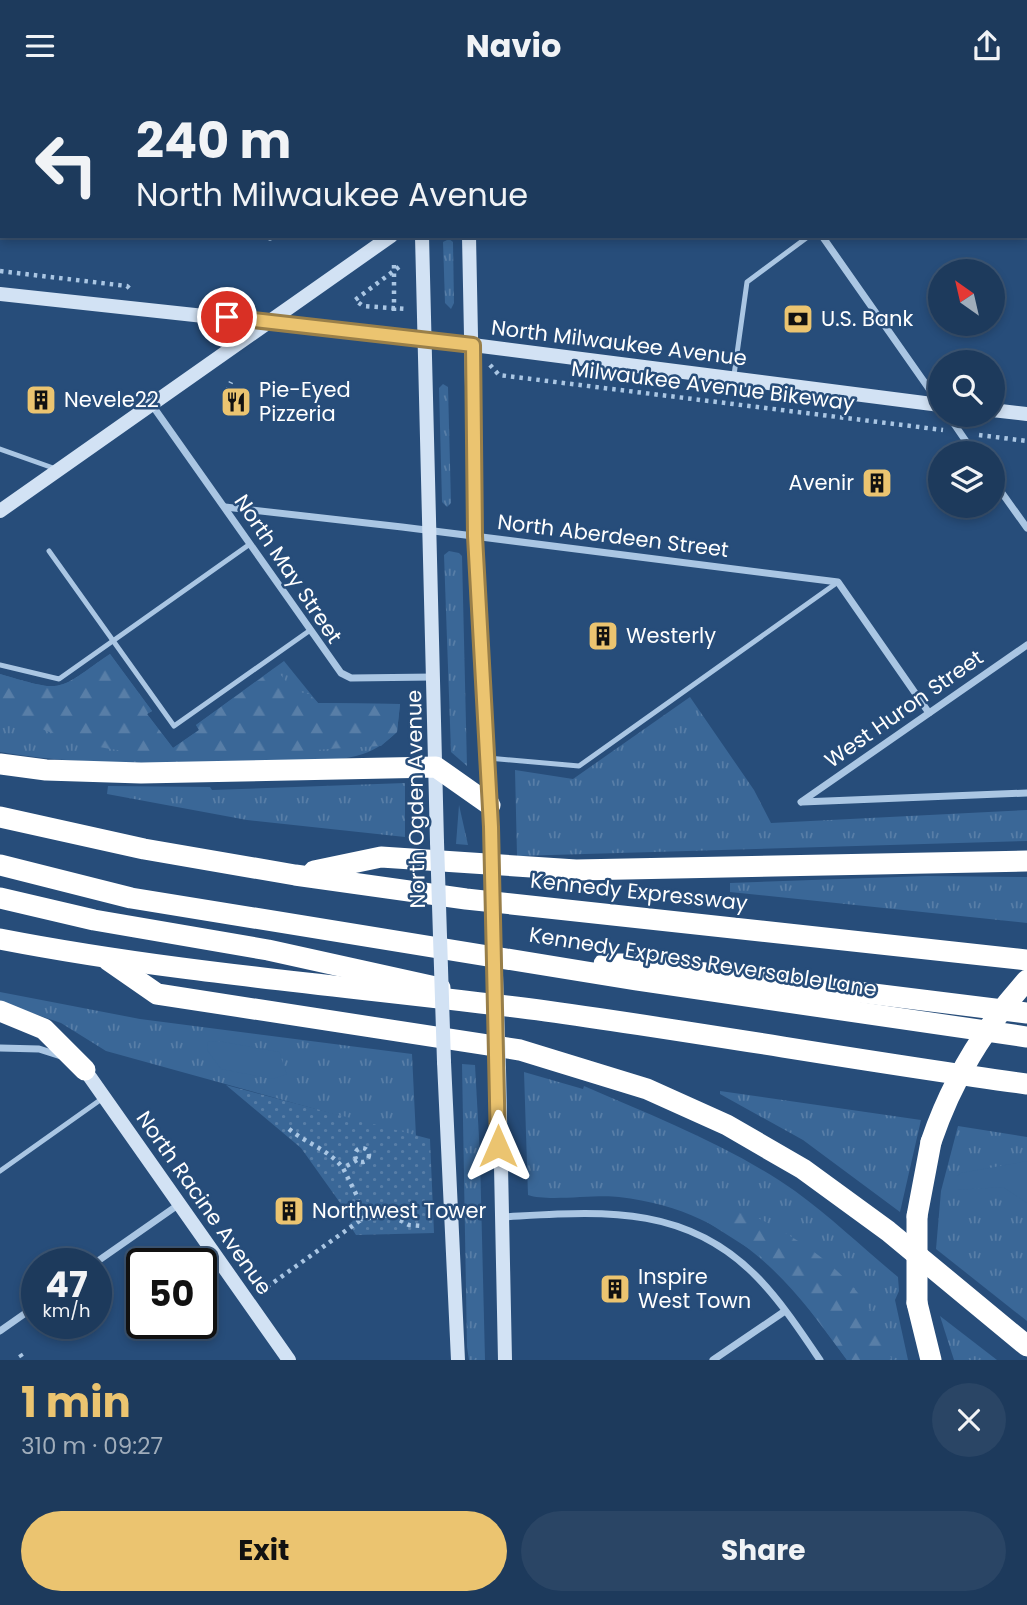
<!DOCTYPE html>
<html lang="en">
<head>
<meta charset="utf-8">
<style>
  :root { --surface:#1d3a5c; --page:#2a4565; --text:#f1f3f6; --muted:#a0adbb; --line:#3b5472; --accent:#ebc470 }
  body { margin:0; font-family:Poppins,sans-serif; background:var(--page); color:var(--text); height:100vh; display:flex; flex-direction:column; font-size:26px; white-space:nowrap }
  * { box-sizing:border-box; margin:0 }
  p { font-size:23px; color:var(--muted) }
  .icon { flex:none; width:38px; height:38px; fill:none; stroke:currentColor; stroke-width:2; stroke-linecap:round; stroke-linejoin:round }
  .map { position:relative; height:1269px; overflow:hidden }
  .drawer { display:flex; flex-direction:column; background:var(--surface); flex:1 }
  .drawer>* { flex:none }
  .top-card { position:absolute; left:0px; top:0px; width:1027px; height:147px; box-shadow:0 4px 10px #0003,0 0 0 2px var(--line); background:#1d3a5c; color:var(--text); overflow:hidden }
  .needle { width:46px; rotate:326deg }
  .controls { position:absolute; left:928px; top:168px; display:grid; gap:14px }
  .controls a { display:grid; place-items:center; width:77px; height:77px; border-radius:50%; background:var(--surface); box-shadow:0 4px 10px #0003,0 0 0 2px var(--line); font-size:35px }
  .speed { position:absolute; left:21px; top:1157px; display:flex; gap:14px; font-size:35px; font-weight:700; text-align:center }
  .speed>* { display:grid; place-content:center; width:91px; height:91px; border-radius:50%; background:var(--surface); box-shadow:0 4px 10px #0003,0 0 0 2px var(--line); line-height:1 }
  .speed small { font-size:18px; font-weight:400 }
  .speed .limit { border:4px solid #111; border-radius:10px; background:#fff; color:#111 }
  .pin { position:absolute; display:grid; place-items:center; width:60px; height:60px; color:#fff; margin:-30px; border:4px solid #fff; border-radius:50%; box-shadow:0 2px 7px #0007 }
  .me { position:absolute; width:77px; margin:-38px; rotate:0deg; stroke-linejoin:round; filter:drop-shadow(0 0 5px #0008) }
  .turn { display:flex; align-items:center; gap:24px; height:147px; padding:0 21px; font-size:32px }
  .turn .icon { width:91px; height:91px; stroke-width:2.5 }
  .turn b { display:block; font-size:49px; line-height:60px }
  .round { display:grid; place-items:center; flex:none; width:74px; height:74px; border-radius:37px; background:var(--page) }
  .head { display:flex; align-items:center; justify-content:space-between; height:119px; padding:0 21px }
  h1 { font-size:42px; font-weight:700; line-height:52px; color:var(--accent) }
  .cta { display:flex; gap:14px; margin-top:auto; padding:14px 21px }
  .cta a { flex:1; height:80px; border-radius:42px; background:var(--accent); color:#111; font-size:28px; font-weight:700; line-height:80px; text-align:center }
  .cta a+a { background:var(--page); color:var(--text) }
  header { display:flex; justify-content:space-between; align-items:center; height:91px; padding:0 21px; background:var(--surface); font-size:32px; font-weight:700 }
  .map>svg:first-child { display:block }
  .grass { fill:url(#grass-tufts) }
  .forest { fill:url(#forest-firs) }
  .park { fill:url(#park-dots) }
  .garden { fill:#3a6797 }
  .lines { fill:none; stroke-linecap:round; stroke-linejoin:round }
  .path { stroke:#aac6e3; stroke-width:4.5; stroke-dasharray:3.5 5; stroke-linecap:butt }
  .lane { stroke:#aac6e3; stroke-width:5 }
  .street { stroke:#aac6e3; stroke-width:7 }
  .secondary { stroke:#d2e2f4; stroke-width:14 }
  .highway { stroke:#fff; stroke-width:21 }
  .secondary-bridge { stroke:#d2e2f4; stroke-width:14 }
  .highway-bridge { stroke:#fff; stroke-width:21 }
  .route-casing { stroke:#997f49; stroke-width:18 }
  .route { stroke:#ebc470; stroke-width:12 }
  .labels { text-anchor:middle; stroke-width:5; stroke-linejoin:round; paint-order:stroke }
  .poi-label { font-size:21px; fill:#fff; stroke:#274d7a; text-anchor:start }
  .street-label { font-size:21px; fill:#fff; stroke:#274d7a }
</style>
</head>
<body>
<header><svg class="icon" aria-label="menu" viewBox="0 0 24 24"><path d="M4 6h16M4 12h16M4 18h16"/></svg>Navio<svg class="icon" aria-label="share" viewBox="0 0 24 24"><path d="M12 15V3M7 8l5-5 5 5M5 13v7h14v-7"/></svg></header>
<div class="map">
<svg width="1027" height="1269" viewBox="0 0 1027 1269">
  <defs>
    <pattern id="grass-tufts" width="24" height="20" patternUnits="userSpaceOnUse" patternTransform="scale(1.75)"><rect width="24" height="20" fill="#3a6797"/><path d="M3 7l-1-3M5 7V3M7 7l1-3M15 17l-1-3M17 17v-4M19 17l1-3" fill="none" stroke="#587ea7"/></pattern>
    <pattern id="forest-firs" width="22" height="20" patternUnits="userSpaceOnUse" patternTransform="scale(1.75)"><rect width="22" height="20" fill="#3a6797"/><path d="M5 1l3.5 6h-7zM16 11l3.5 6h-7z" fill="#587ea7"/></pattern>
    <pattern id="park-dots" width="8" height="8" patternUnits="userSpaceOnUse" patternTransform="scale(1.75)"><rect width="8" height="8" fill="#3a6797"/><path d="M2 2h.1M6 6h.1" fill="none" stroke="#587ea7" stroke-width="1.8" stroke-linecap="round"/></pattern>
  </defs>
  <rect width="100%" height="100%" fill="#274d7a"/>
  <g class="grass">
    <path d="M449,148L453,151L454,212L451,218L445,212L443,151Z"/>
    <path d="M443,293L448,296L451,412L447,416L442,411L439,297Z"/>
    <path d="M449,460L459,462L462,465L467,675L451,661L444,464Z"/>
    <path d="M110,563L152,620L147,623L173,657L199,639L196,634L284,570L318,612L400,613L397,641C384,653 373,661 356,665C320,674 281,671 245,671C164,672 80,675 0,661V583C65,602 55,601 110,563Z"/>
    <path d="M690,606L754,699L771,732L1027,719V750L517,765L515,679L573,688Z"/>
    <path d="M405,692V746L247,729L107,703L108,695L210,696L212,699Z"/>
    <path d="M459,714L468,754L456,753Z"/>
    <path d="M926,785L1027,786V832L730,801V792Z"/>
    <path d="M0,901L140,928L412,963L416,1046L106,960L61,932L0,911Z"/>
    <path d="M462,973L475,974L480,1065L485,1269H469L467,1256Z"/>
    <path d="M524,981L583,998L584,995C655,1026 731,1055 795,1100C831,1126 864,1158 898,1186L899,1200L895,1209L908,1269H847C786,1183 730,1119 619,1106C595,1103 548,1111 528,1104Z"/>
    <path d="M720,1000L921,1029L900,1121L803,1049L720,1003Z"/>
    <path d="M958,1035L1027,1046V1230L936,1158L941,1100Z"/>
    <path d="M940,1225L997,1269H954Z"/>
  </g>
  <g class="forest">
    <path d="M110,563L152,620L147,623L173,657L199,639L196,634L275,577L294,600L309,603L318,612L400,613L397,641L381,655C292,659 181,673 94,655C61,648 29,633 0,617V583C65,602 55,601 110,563Z"/>
    <path d="M731,1114C784,1138 839,1170 871,1220C880,1234 885,1253 892,1269H847L794,1198L759,1164L707,1131L719,1117Z"/>
  </g>
  <path class="park" d="M226,994L430,1048L434,1142L356,1144L349,1133L353,1130L301,1057Z"/>
  <g class="garden">
    <path d="M218,950L279,961L287,983L272,988L221,978L207,959L208,951Z"/>
    <path d="M1027,1070V1112L1003,1096L957,1099V1085L961,1082Z"/>
  </g>
  <g class="lines">
    <g class="path">
      <path d="M394,174V225"/>
      <path d="M399,176L355,209L363,215L406,218"/>
      <path d="M0,180L127,195L131,199"/>
      <path d="M490,274L499,284L943,339"/>
      <path d="M227,300L231,291"/>
      <path d="M979,344L1027,350"/>
      <path d="M289,1038C307,1053 328,1058 343,1077"/>
      <circle cx="362" cy="1064" r="7"/>
      <path d="M357,1069L343,1077L357,1105L362,1128L390,1124L409,1134L423,1135"/>
      <path d="M267,1196L362,1128"/>
      <path d="M20,1263L24,1269"/>
    </g>
    <g class="lane">
      <path d="M0,9L2,11"/>
      <path d="M0,56L2,57"/>
      <path d="M734,284L747,191L809,145"/>
      <path d="M0,358L56,378"/>
      <path d="M49,460L174,635L309,540"/>
      <path d="M0,574L59,588L250,453"/>
      <path d="M488,667L579,675L838,491"/>
      <path d="M0,1080L103,1007"/>
    </g>
    <g class="street">
      <path d="M167,0L169,2"/>
      <path d="M420,0V2"/>
      <path d="M468,0V2"/>
      <path d="M720,0L721,2"/>
      <path d="M269,145L270,146"/>
      <path d="M822,145L939,312"/>
      <path d="M152,314L341,582L351,587L434,586"/>
      <path d="M948,324L974,362"/>
      <path d="M992,388L1027,437"/>
      <path d="M225,416L402,436L838,491L929,622"/>
      <path d="M801,711L1027,554"/>
      <path d="M802,711L1027,702"/>
      <path d="M0,957L39,958L61,965"/>
      <path d="M502,1126C598,1121 685,1111 758,1187C782,1212 801,1241 820,1269"/>
      <path d="M95,1172L178,1114"/>
      <path d="M0,1240L37,1214"/>
      <path d="M713,1269L785,1220"/>
    </g>
    <g class="secondary">
      <path d="M591,2L594,0"/>
      <path d="M422,145L437,751"/>
      <path d="M469,145L475,445L492,759"/>
      <path d="M0,203L473,254L940,314"/>
      <path d="M992,319L1027,323"/>
      <path d="M0,420L391,145"/>
      <path d="M444,971L458,1269"/>
      <path d="M499,978L505,1269"/>
      <path d="M85,979L289,1269"/>
    </g>
    <g class="highway">
      <path d="M0,673L46,679L141,682L436,676L490,714"/>
      <path d="M0,726L144,758L295,784L466,808L1027,869"/>
      <path d="M0,774L131,807L636,889L1027,946"/>
      <path d="M314,780L381,766L576,779L1027,770"/>
      <path d="M0,807L94,829L268,859L440,897"/>
      <path d="M0,848C180,883 364,896 546,920C706,942 866,971 1027,993"/>
      <path d="M108,869L157,903L520,959L647,998L727,1034L803,1078L888,1140L1027,1255"/>
      <path d="M604,873H633L1027,922"/>
      <path d="M0,920L44,938L85,979"/>
      <path d="M917,1125L931,1051"/>
      <path d="M917,1212L931,1269"/>
    </g>
    <g class="secondary-bridge">
      <path d="M437,751L444,971"/>
      <path d="M492,759L499,978"/>
    </g>
    <g class="highway-bridge">
      <path d="M931,1051C952,989 983,938 1027,889"/>
      <path d="M917,1125V1212"/>
    </g>
  </g>
  <g class="lines">
    <g class="route-casing">
      <path id="route" d="M227,226L473,254L475,445L491,736L498,1055"/>
    </g>
    <use href="#route" class="route"/>
  </g>
  <defs>
    <g id="bank-square" transform="scale(1.575)"><rect x="-9" y="-9" width="18" height="18" rx="4" fill="#ebc470" stroke="#274d7a"/><path d="M-6-4H6V4H-6ZM0-2.3a2.3 2.3 0 1 0 0 4.6a2.3 2.3 0 1 0 0-4.6Z" fill="#111"/></g>
    <g id="building-square" transform="scale(1.575)"><rect x="-9" y="-9" width="18" height="18" rx="4" fill="#ebc470" stroke="#274d7a"/><path d="M-4-6H4V6H1V3H-1V6H-4ZM-2.5-4.3h1.7v1.8h-1.7ZM.8-4.3h1.7v1.8H.8ZM-2.5-1h1.7V.8h-1.7ZM.8-1h1.7V.8H.8Z" fill="#111"/></g>
    <g id="restaurant-square" transform="scale(1.575)"><rect x="-9" y="-9" width="18" height="18" rx="4" fill="#ebc470" stroke="#274d7a"/><path d="M-5-6h1v4h1v-4h1v4h1v-4h1v5L-1.5 .5V6h-2V.5L-5-1ZM5-6V6H3V1.5H1.5Q1.5-4 5-6Z" fill="#111"/></g>
  </defs>
  <g fill-rule="evenodd">
    <use href="#bank-square" x="798" y="228"/>
    <use href="#building-square" x="41" y="309"/>
    <use href="#restaurant-square" x="236" y="311"/>
    <use href="#building-square" x="877" y="392"/>
    <use href="#building-square" x="603" y="545"/>
    <use href="#building-square" x="289" y="1120"/>
    <use href="#building-square" x="615" y="1198"/>
  </g>
  <g class="labels">
    <g class="poi-label">
      <text x="821" y="235">U.S. Bank</text>
      <text x="259" y="306">Pie-Eyed<tspan x="259" dy="24">Pizzeria</tspan></text>
      <text x="64" y="316">Nevele22</text>
      <text x="854" y="399" text-anchor="end">Avenir</text>
      <text x="626" y="552">Westerly</text>
      <text x="312" y="1127">Northwest Tower</text>
      <text x="638" y="1193">Inspire<tspan x="638" dy="24">West Town</tspan></text>
    </g>
    <g class="street-label">
      <text transform="translate(619 252) rotate(7)" y="7">North Milwaukee Avenue</text>
      <text transform="translate(713 295) rotate(7)" y="7">Milwaukee Avenue Bikeway</text>
      <text transform="translate(613 445) rotate(7)" y="7">North Aberdeen Street</text>
      <text transform="translate(288 478) rotate(56)" y="7">North May Street</text>
      <text transform="translate(904 618) rotate(-35)" y="7">West Huron Street</text>
      <text transform="translate(416 708) rotate(-91)" y="7">North Ogden Avenue</text>
      <text transform="translate(639 801) rotate(6)" y="7">Kennedy Expressway</text>
      <text transform="translate(703 871) rotate(9)" y="7">Kennedy Express Reversable Lane</text>
      <text transform="translate(204 1112) rotate(55)" y="7">North Racine Avenue</text>
    </g>
  </g>
</svg>
<div class="controls">
<a><svg class="needle" viewBox="-14 -14 28 28"><path d="M0-13l5 13h-10z" fill="#e53935"/><path d="M0 13l5-13h-10z" fill="#a0adbb"/></svg></a>
<a><svg class="icon" aria-label="search" viewBox="0 0 24 24"><circle cx="10" cy="10" r="6"/><path d="M15 15l6 6"/></svg></a>
<a><svg class="icon" aria-label="layers" viewBox="0 0 24 24"><path d="M12 4l9 5-9 5-9-5zM3 14l9 5 9-5"/></svg></a>
</div>
<div class="speed"><div>47<small>km/h</small></div><div class="limit">50</div></div>
<div class="pin" style="left:227px;top:226px;background:#d93025"><svg class="icon" aria-label="arrive" viewBox="0 0 24 24"><path d="M6 21V4h12l-3 4 3 4H6"/></svg></div>
<svg class="me" style="left:498px;top:1055px" viewBox="-20 -20 40 40"><path d="M0-17L14 15 0 8-14 15z" fill="#ebc470" stroke="#fff" stroke-width="4"/></svg>
<div class="top-card">
<div class="turn"><svg class="icon" aria-label="left" viewBox="0 0 24 24"><path d="M17 20v-9H6M10 6l-5 5 5 5"/></svg><div><b>240 m</b>North Milwaukee Avenue</div></div>
</div>
</div>
<section class="drawer">
<div class="head"><div><h1>1 min</h1><p>310 m · 09:27</p></div><a class="round"><svg class="icon" aria-label="close" viewBox="0 0 24 24"><path d="M6 6l12 12M18 6L6 18"/></svg></a></div>
<div class="cta"><a>Exit</a><a>Share</a></div>
</section>
</body>
</html>
